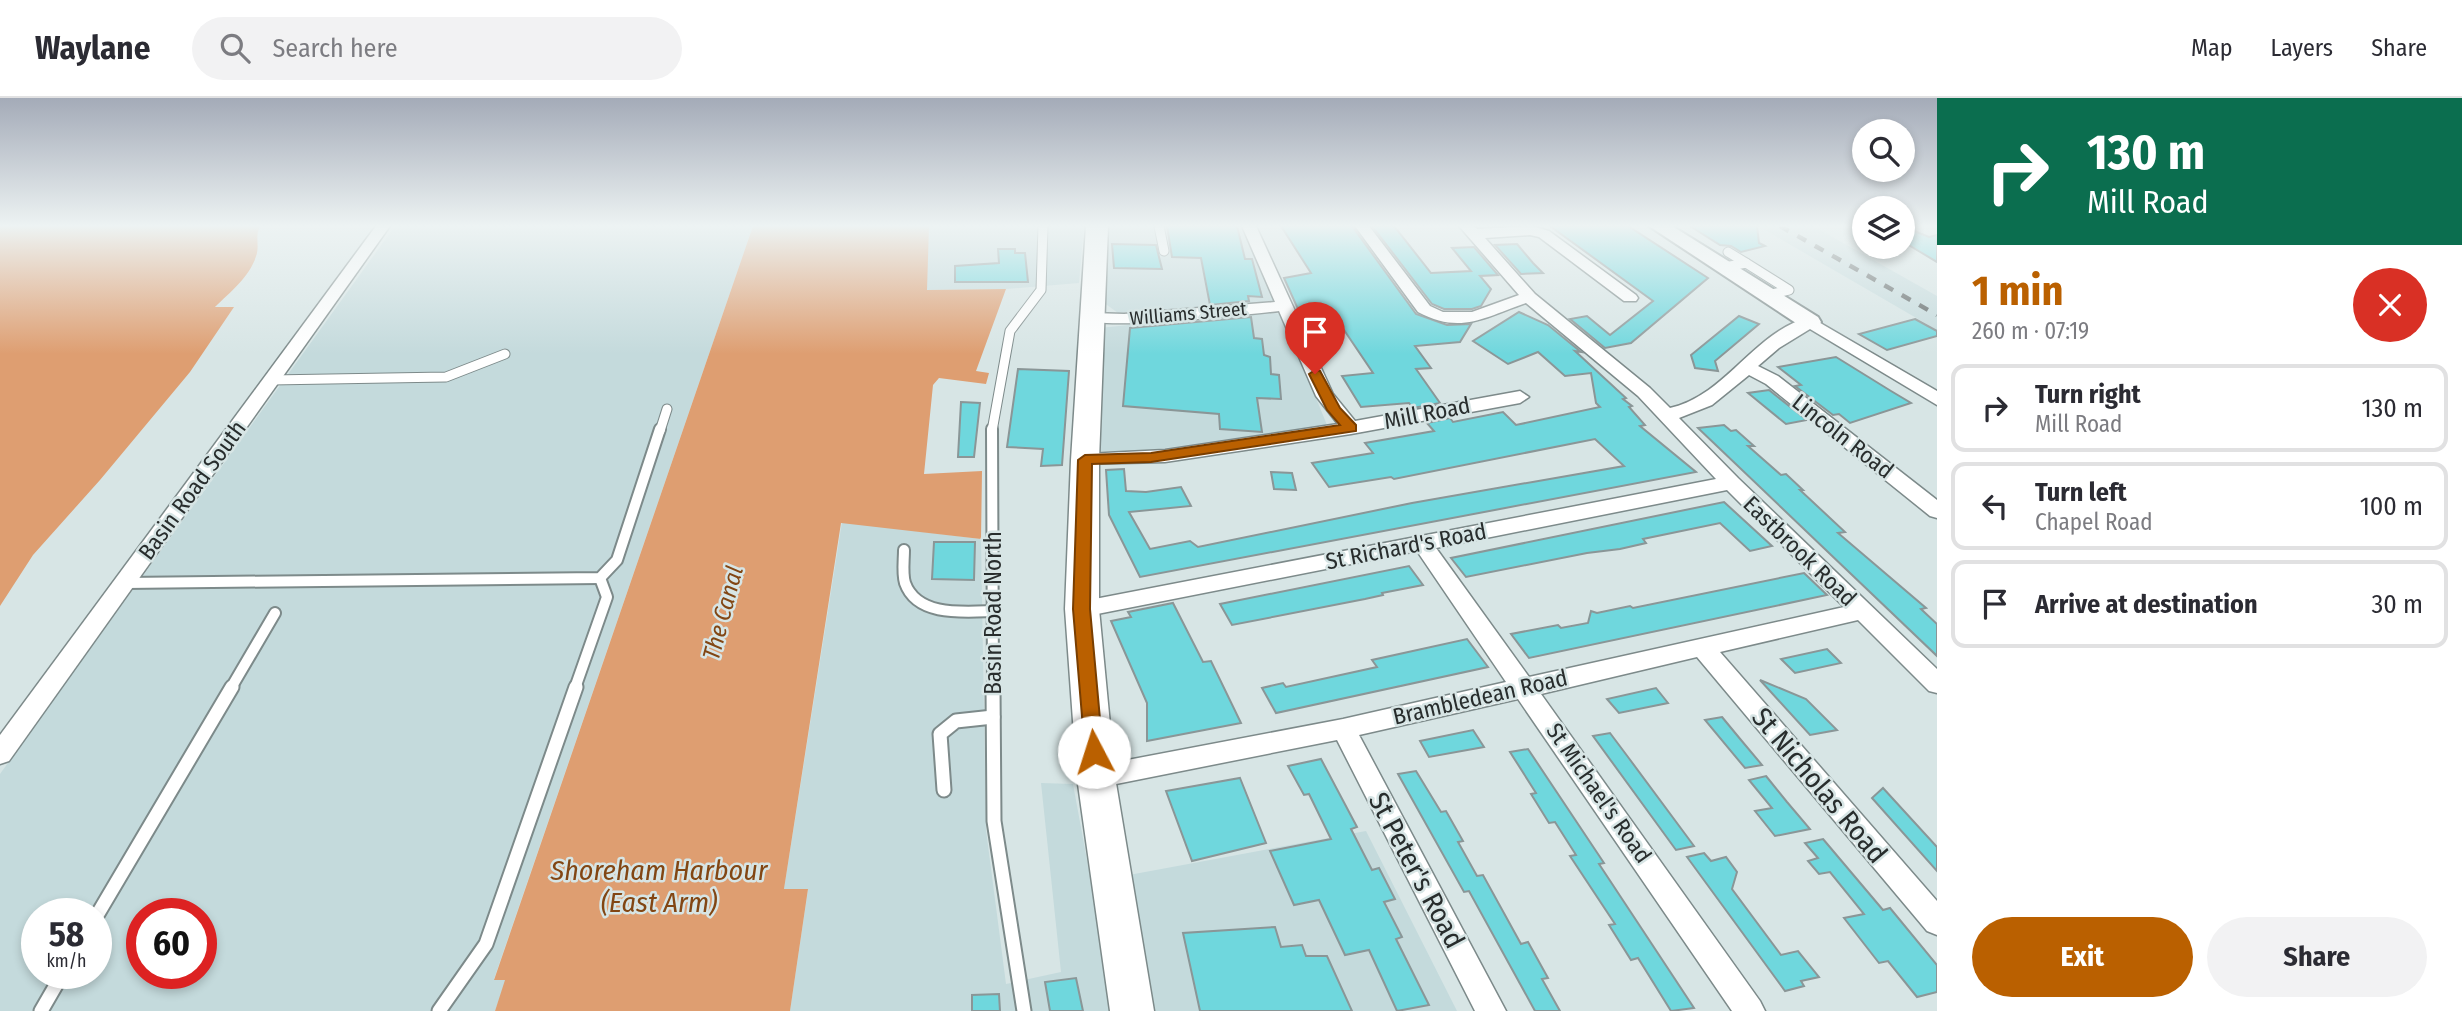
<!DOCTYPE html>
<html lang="en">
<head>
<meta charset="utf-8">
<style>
  :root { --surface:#fff; --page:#f2f2f3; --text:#2b2b33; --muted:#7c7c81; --line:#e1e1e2; --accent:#ba6000 }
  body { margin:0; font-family:"Fira Sans Condensed",sans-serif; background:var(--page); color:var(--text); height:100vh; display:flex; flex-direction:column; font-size:26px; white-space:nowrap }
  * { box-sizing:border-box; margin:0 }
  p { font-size:23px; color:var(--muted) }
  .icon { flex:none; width:38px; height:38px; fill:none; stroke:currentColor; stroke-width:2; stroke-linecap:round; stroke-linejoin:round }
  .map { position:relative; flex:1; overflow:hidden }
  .drawer { display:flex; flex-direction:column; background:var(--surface); width:525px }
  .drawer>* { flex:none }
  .guide { background:#0b6e4f; color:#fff; overflow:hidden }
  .tools { position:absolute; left:1852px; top:21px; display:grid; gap:14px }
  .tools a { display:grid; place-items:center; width:63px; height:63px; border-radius:50%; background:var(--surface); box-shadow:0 4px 10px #0003; font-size:35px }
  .speed { position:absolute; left:21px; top:800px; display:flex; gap:14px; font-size:35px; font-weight:700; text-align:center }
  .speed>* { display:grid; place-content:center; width:91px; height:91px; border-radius:50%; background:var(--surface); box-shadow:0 4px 10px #0003; line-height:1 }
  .speed small { font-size:18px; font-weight:400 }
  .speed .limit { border:10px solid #d22; background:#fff; color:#111 }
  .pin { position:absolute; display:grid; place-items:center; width:60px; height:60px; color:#fff; margin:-72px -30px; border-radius:50% 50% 50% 0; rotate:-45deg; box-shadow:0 0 7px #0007 }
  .pin .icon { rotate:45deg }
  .me { position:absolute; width:77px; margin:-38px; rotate:355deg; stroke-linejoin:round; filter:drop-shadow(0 0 5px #0008) }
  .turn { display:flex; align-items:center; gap:24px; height:147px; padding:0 35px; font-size:32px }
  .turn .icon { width:91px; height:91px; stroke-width:2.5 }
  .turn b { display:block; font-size:49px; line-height:60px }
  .round { display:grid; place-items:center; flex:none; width:74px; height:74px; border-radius:37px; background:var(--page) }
  .summary { display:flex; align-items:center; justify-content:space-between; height:119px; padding:0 35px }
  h1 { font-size:42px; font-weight:700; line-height:52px; color:var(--accent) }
  .action { display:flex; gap:14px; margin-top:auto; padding:14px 35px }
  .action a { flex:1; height:80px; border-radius:42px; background:var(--accent); color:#fff; font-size:28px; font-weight:700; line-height:80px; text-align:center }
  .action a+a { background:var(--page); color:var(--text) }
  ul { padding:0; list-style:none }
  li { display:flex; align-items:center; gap:21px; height:88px; margin:0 14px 10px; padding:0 21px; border:4px solid var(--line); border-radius:14px }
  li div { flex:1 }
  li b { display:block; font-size:26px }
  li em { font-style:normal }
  header { display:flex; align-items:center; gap:42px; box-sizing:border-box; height:98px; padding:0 35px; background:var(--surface); border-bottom:2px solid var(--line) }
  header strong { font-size:33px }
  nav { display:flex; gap:38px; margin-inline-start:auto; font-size:24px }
  .search { width:490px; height:63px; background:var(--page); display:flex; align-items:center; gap:18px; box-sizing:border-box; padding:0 24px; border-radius:38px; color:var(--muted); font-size:26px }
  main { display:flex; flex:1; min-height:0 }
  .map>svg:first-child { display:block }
  .built { fill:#c4dadc; fill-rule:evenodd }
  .water { fill:#de9e71 }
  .building { fill:#6fd7dd; stroke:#8a9697; stroke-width:2 }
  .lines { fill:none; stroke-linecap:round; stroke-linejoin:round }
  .lane-far2-casing { stroke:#7d8a8a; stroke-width:11 }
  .lane-far1-casing { stroke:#7d8a8a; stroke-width:14 }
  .lane-casing { stroke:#7d8a8a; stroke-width:17 }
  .street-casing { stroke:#7d8a8a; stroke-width:3 }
  .secondary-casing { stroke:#7d8a8a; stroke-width:4 }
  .primary-casing { stroke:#7d8a8a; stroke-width:3 }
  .lane-far2 { stroke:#fff; stroke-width:9 }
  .lane-far1 { stroke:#fff; stroke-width:10 }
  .lane { stroke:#fff; stroke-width:13 }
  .street { fill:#fff; fill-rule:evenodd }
  .secondary { fill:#fff; fill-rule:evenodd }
  .primary { fill:#fff; fill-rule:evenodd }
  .rail { stroke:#596060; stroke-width:4.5; stroke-dasharray:10 10; stroke-linecap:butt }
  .route { fill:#ba6000; stroke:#793e00; stroke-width:2 }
  .labels { text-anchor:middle; stroke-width:5; stroke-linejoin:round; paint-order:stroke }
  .far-street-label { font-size:19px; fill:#282d2d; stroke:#d7e5e5 }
  .street-label { font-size:23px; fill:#282d2d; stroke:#d7e5e5 }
  .water-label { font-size:24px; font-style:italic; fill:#824613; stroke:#d7e5e5 }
  .near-street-label { font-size:28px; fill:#282d2d; stroke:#d7e5e5 }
  .near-water-label { font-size:28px; font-style:italic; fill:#824613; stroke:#d7e5e5 }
</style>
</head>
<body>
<header>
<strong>Waylane</strong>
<div class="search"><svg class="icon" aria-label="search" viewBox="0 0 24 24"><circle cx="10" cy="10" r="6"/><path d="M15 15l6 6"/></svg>Search here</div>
<nav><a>Map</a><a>Layers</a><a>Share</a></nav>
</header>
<main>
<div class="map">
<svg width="1937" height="913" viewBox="0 0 1937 913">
  <rect width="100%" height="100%" fill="#d7e5e5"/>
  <g class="built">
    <path d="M395,128H753L494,881L506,882L495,913H0V676ZM37,816H96V875H37ZM142,816H201V875H142Z"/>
    <path d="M929,128H1084L1079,185L1006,191L926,192Z"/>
    <path d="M1103,128H1244L1276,203L1118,215L1103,204Z"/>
    <path d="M1758,128H1813L1937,198V232Z"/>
    <path d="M1269,213L1282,217L1327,327L1144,353H1100L1099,230Z"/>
    <path d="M842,424L981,441L986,732L1006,886L1061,874L1041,685L1073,686L1091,784L1366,733L1457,913H790L808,792L784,791Z"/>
  </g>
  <g class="water">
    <path d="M0,128H260C255,138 259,145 257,155C251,178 231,193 215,209H234L190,274L100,382L33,457L0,508Z"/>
    <path d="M753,128H929L927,192L1006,191L976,273L989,275L986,286L939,280L933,287L924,376L982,373L981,441L841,425L784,791H808L790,913H495L505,882H494Z"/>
  </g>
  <g class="building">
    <path d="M1167,128H1237L1245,161H1252L1262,199L1248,198L1249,203L1210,207L1201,160L1172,159Z"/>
    <path d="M1281,128H1352L1416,216L1447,227L1471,226L1460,244L1415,248L1431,270L1416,271L1440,305L1413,310L1409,305L1361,309L1342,278L1373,275L1340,226L1306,229L1284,180L1311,175Z"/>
    <path d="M1372,128H1394L1431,175L1471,173L1452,150L1474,149L1498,177L1480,178L1491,191L1481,208L1472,211H1444L1432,206Z"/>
    <path d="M1550,128H1628L1708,180L1631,245L1605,250L1570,221L1587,218L1610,237L1653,203Z"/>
    <path d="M1690,128H1757L1759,145L1765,148L1741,154L1731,148L1720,147Z"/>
    <path d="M1902,128L1929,139L1937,137V164L1902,143Z"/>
    <path d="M1112,146L1156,147L1162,171L1114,170Z"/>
    <path d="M1517,146L1533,165L1543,175L1521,176L1495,147Z"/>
    <path d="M998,151H1015V155H1025L1028,184H955V168L999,165Z"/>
    <path d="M1519,214L1548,227L1581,254L1575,253L1626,300L1623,301L1632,308L1629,309L1645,327L1640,328L1696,374L1140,479L1109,417L1106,372L1124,371L1126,393L1146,394L1181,389L1191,408L1129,414L1150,451L1190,443L1198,449L1412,405L1624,368L1595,341L1394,381L1391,379L1329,389L1312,365L1373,355L1365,345L1434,333L1427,325L1450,320L1453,324L1503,314L1516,327L1600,309L1596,305L1591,275L1565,278L1538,254L1508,266L1473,243Z"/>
    <path d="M1739,218L1759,226L1715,263L1718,273L1695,270L1691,257Z"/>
    <path d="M1251,219L1254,240L1262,241L1264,257L1270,259L1271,276L1279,277L1281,301L1257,300L1262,334L1220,331L1219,316L1123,308L1130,230Z"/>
    <path d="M1915,221L1937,233V238L1887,252L1859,236Z"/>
    <path d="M1836,259L1891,293L1911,305L1850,325L1839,316L1833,317L1795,288L1801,287L1778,269Z"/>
    <path d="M1018,271L1069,273L1062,367L1041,368L1043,351L1007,349Z"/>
    <path d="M1769,292L1807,322L1786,326L1748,295Z"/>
    <path d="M961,304L980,305L974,359H958Z"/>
    <path d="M1724,327L1731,333L1736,332L1754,348H1748L1781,377L1786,376L1803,392H1800L1845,434L1838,435L1926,510L1921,511L1937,526V558L1698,330Z"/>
    <path d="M1271,374L1292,375L1296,392L1274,391Z"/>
    <path d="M1724,404L1772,448L1750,453L1720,425L1643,441L1646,445L1620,451L1587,455L1466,479L1451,460Z"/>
    <path d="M934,444H975L974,482L932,481Z"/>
    <path d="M1409,468L1423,487L1382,495L1383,497L1365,501L1232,527L1220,506Z"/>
    <path d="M1804,475L1827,497L1529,560L1511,536L1558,527L1561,530L1588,525L1591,513L1597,515L1630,508L1633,510Z"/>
    <path d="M1173,505L1203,564L1211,563L1241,625L1147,643V605L1111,523L1131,519L1128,514Z"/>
    <path d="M1467,541L1488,569L1276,615L1262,590L1283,585L1286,589L1377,569L1372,562Z"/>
    <path d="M1827,551L1841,565L1795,575L1781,561Z"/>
    <path d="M1760,582L1806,601L1837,632L1810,637Z"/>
    <path d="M1656,590L1668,605L1619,615L1607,601Z"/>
    <path d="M1722,619L1741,642L1762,667L1745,670L1705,622Z"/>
    <path d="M1473,632L1484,649L1429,659L1420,643Z"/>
    <path d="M1610,635L1628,659L1694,748L1676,752L1593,638Z"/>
    <path d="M1528,651L1604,765L1599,766L1694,910L1671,913L1638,860L1631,862L1609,827L1615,826L1570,758L1576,757L1555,724L1549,725L1531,696L1536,695L1510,654Z"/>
    <path d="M1321,661L1357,729L1351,731L1372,772L1379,770L1395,801L1384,804L1402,839L1396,841L1429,907L1397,913L1369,852L1345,857L1319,802L1294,807L1270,753L1331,741L1309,696L1304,697L1288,668Z"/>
    <path d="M1416,673L1441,714L1446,713L1463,743L1458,744L1477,778L1483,777L1521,846L1528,844L1548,880L1542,881L1560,913H1535L1469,793L1464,794L1398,676Z"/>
    <path d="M1766,678L1787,704L1810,731L1775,738L1755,713L1772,710L1749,682Z"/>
    <path d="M1240,680L1266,745L1192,763L1166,693Z"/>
    <path d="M1883,690L1937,749V773L1872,700Z"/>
    <path d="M1823,741L1883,812L1890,810L1937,867V894L1917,899L1888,863L1879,865L1844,820L1864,816L1830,774L1819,776L1808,763L1818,760L1805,745Z"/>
    <path d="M1704,755L1711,763L1726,759L1737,774L1732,791L1781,857L1798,853L1819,879L1801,883L1804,888L1785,893L1687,759Z"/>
    <path d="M1275,829L1281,849L1302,847L1306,858H1327L1352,913H1200L1183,835Z"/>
    <path d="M1076,880L1083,913H1050L1045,884Z"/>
    <path d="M999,896L1000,913H972V897Z"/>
  </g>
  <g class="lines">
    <g class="lane-far2-casing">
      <g id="lane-far2">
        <path d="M1159,128L1164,153"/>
        <path d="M1728,154L1746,165"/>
        <path d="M1725,169L1746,165L1789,192L1768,197"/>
        <path d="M271,282L446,279L505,256"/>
        <path d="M660,333L667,311"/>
        <path d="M992,333L1010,233L1041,192L1043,128"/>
      </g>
    </g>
    <g class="lane-far1-casing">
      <g id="lane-far1">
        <path d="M992,331L993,590"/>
        <path d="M904,452C904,463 902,475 905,485C917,519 964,514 993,513"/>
        <path d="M125,485L600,480L617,462L660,331"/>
        <path d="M231,590L275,515"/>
        <path d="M575,590L607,499L600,480"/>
      </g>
    </g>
    <g class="lane-casing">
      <g id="lane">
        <path d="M993,589L994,723L1024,913"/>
        <path d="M944,692L940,636L956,623L993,619"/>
        <path d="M96,819L232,589"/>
        <path d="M41,913L63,875"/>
        <path d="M439,913L486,846L576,589"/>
      </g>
    </g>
    <g class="street-casing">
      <g id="street">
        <path d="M376,128H390L9,663L0,666V637Z"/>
        <path d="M1242,128H1256L1333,296L1355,323L1520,293L1529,299L1520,305L1351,336L1165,364L1078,366L1075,362L1078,358L1085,356L1165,352L1338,326L1316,298L1279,213C1250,216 1096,234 1083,220L1091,215L1124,216L1275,204Z"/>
        <path d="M1355,128H1369L1430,208L1443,214H1472L1519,197L1459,128H1474L1477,131L1532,128L1549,133L1636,197L1638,200L1636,203H1624L1539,139L1530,137L1485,140L1535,196L1650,290L1670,310C1727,297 1754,233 1810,219L1937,293V307L1810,231L1779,250L1758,268L1778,278L1937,402V420L1930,418L1766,286L1749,277L1712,307L1679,320L1738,380L1937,571V595L1929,593L1858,522L1720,554L1937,803V837L1927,833L1697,559L1541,596L1760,903L1765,913H1732L1518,601L1359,637L1506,913H1475L1337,642L1096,690L1087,687L1083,679L1087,671L1096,668L1343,621L1506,584L1417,453L1082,519L1074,517L1071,511L1074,505L1716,381L1638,298L1526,205C1485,219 1461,237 1418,214ZM1727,392L1844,509L1529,579L1436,450Z"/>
      </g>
    </g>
    <g class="secondary-casing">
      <path id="secondary" d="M1649,128H1672L1818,219L1821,224L1818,229H1802Z"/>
    </g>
    <g class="primary-casing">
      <path id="primary" d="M1086,128H1108L1099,362V511L1115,679L1154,913H1110L1077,679L1065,511L1071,362Z"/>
    </g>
    <use href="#lane-far2" class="lane-far2"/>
    <use href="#lane-far1" class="lane-far1"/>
    <use href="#lane" class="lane"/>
    <use href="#street" class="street"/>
    <use href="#secondary" class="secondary"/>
    <use href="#primary" class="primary"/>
    <path class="rail" d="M1780,128L1937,217"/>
  </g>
  <linearGradient id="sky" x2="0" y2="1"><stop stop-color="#a4abb8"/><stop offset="0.5" stop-color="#edf3f3"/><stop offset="1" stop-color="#edf3f3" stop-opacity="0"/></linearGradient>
  <rect width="1937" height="256" fill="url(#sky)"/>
  <path class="route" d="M1315,272L1320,273L1340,310L1356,327V333L1151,364L1092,366L1090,511L1103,654L1101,659L1094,662L1087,659L1085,654L1073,511L1078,362L1085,357L1151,355L1340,327L1327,312L1309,276Z"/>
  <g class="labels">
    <g class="far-street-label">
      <text transform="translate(1188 215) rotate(-5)" y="7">Williams Street</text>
    </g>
    <g class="street-label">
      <text transform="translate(1427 315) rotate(-11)" y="8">Mill Road</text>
      <text transform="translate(1843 338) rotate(38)" y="8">Lincoln Road</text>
      <text transform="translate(192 392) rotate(-54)" y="8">Basin Road South</text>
      <text transform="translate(1406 448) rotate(-11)" y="8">St Richard's Road</text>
      <text transform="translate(1800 453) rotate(44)" y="8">Eastbrook Road</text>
      <text transform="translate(993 515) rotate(-90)" y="8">Basin Road North</text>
      <text transform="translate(1480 599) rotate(-13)" y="8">Brambledean Road</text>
      <text transform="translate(1599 695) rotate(55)" y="8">St Michael's Road</text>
    </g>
    <g class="water-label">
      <text transform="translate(723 515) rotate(-75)" y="8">The Canal</text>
    </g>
    <g class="near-street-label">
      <text transform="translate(1820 687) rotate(50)" y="10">St Nicholas Road</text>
      <text transform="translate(1417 772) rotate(62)" y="10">St Peter's Road</text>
    </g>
    <g class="near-water-label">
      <text x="659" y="782">Shoreham Harbour<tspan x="659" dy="32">(East Arm)</tspan></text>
    </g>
  </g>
</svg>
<div class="tools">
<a><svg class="icon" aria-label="search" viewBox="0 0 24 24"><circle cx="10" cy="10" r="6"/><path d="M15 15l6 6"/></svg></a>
<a><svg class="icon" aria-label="layers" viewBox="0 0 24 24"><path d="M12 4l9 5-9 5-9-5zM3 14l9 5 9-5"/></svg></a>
</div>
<div class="speed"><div>58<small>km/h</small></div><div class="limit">60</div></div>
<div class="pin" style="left:1315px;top:276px;background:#d93025"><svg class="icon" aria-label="arrive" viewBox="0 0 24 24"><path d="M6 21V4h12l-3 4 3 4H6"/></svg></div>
<svg class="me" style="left:1094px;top:654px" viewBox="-20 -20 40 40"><circle r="19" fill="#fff"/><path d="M0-13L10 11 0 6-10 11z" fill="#ba6000"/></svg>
</div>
<section class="drawer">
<div class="guide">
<div class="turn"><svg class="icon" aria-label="right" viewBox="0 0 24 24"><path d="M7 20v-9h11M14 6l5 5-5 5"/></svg><div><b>130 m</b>Mill Road</div></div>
</div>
<div class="summary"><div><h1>1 min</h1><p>260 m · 07:19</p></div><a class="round" style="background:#d93025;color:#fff"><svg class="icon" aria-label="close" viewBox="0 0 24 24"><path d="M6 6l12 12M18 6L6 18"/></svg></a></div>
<ul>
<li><svg class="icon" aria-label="right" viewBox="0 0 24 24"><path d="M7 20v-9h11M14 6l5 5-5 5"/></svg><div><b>Turn right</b><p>Mill Road</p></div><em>130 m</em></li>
<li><svg class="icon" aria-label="left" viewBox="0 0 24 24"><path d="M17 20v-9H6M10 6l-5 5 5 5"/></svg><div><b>Turn left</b><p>Chapel Road</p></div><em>100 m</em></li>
<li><svg class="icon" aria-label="arrive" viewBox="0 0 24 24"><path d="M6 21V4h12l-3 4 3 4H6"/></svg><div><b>Arrive at destination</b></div><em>30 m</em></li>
</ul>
<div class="action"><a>Exit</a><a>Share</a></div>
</section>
</main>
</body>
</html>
